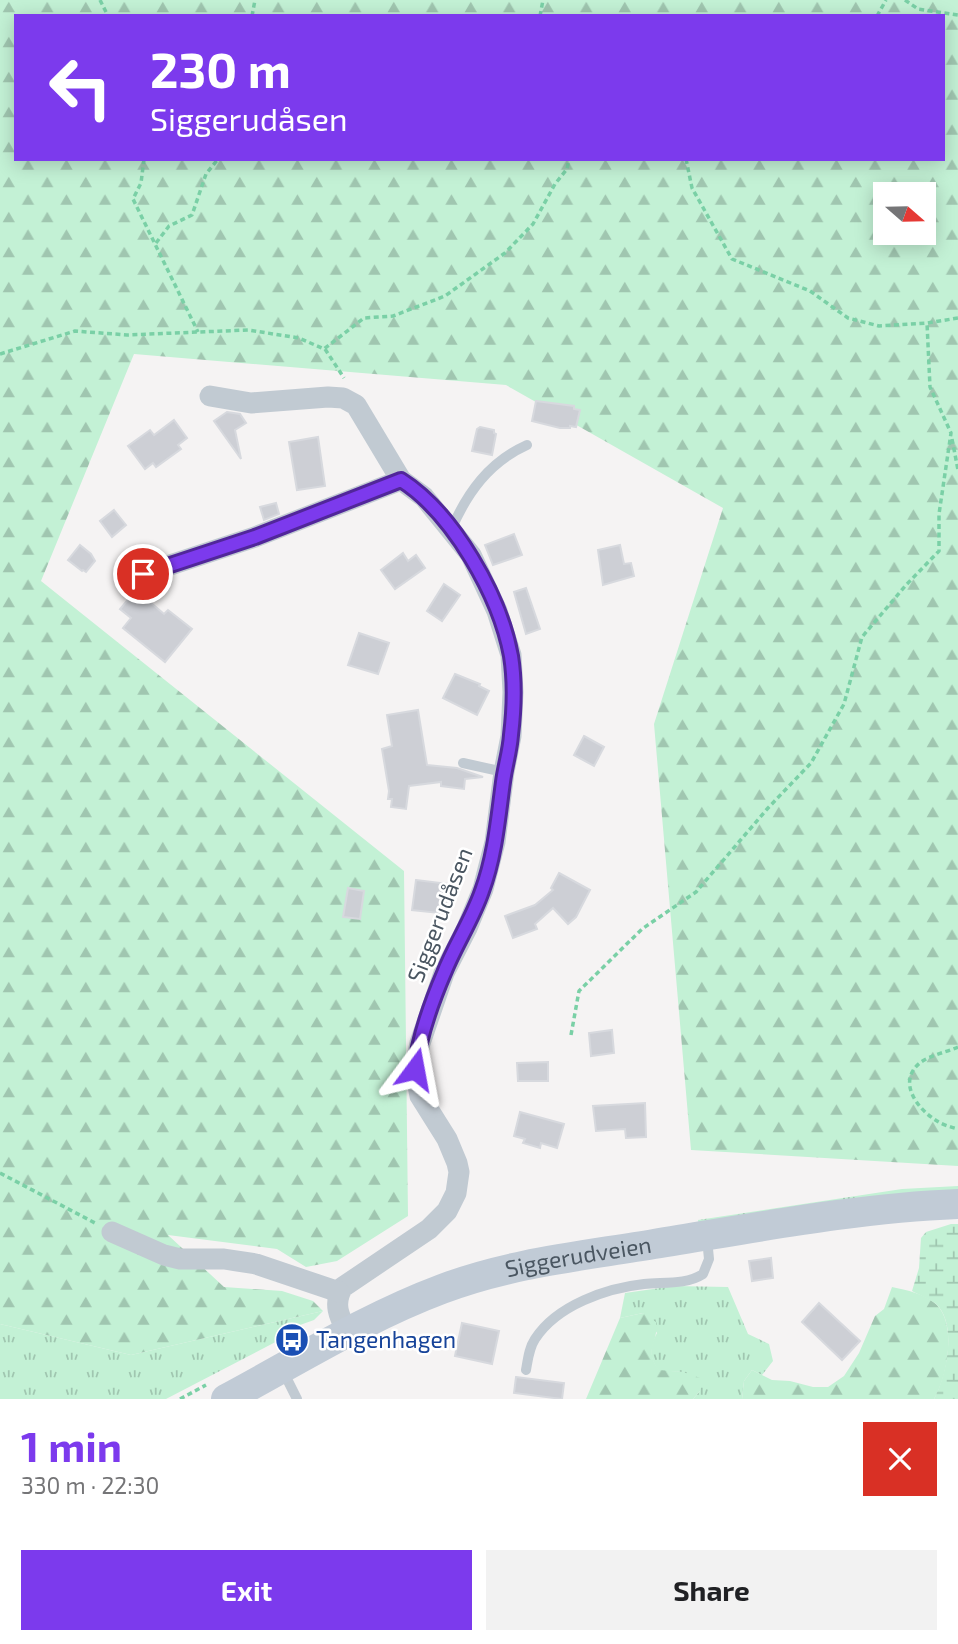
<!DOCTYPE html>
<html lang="en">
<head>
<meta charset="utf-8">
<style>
  :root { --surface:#fff; --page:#f2f2f2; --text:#202124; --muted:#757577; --accent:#7c3aed }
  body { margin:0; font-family:"Exo 2",sans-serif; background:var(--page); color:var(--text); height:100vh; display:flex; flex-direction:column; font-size:26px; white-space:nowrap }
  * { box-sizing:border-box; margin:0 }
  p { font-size:23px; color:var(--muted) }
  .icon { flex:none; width:38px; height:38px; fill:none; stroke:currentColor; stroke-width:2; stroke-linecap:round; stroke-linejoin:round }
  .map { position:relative; height:1399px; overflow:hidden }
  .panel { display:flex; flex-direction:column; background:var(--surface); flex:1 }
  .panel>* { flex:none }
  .top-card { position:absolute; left:14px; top:14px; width:931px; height:147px; border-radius:0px; box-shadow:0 4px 18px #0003; background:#7c3aed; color:#fff; overflow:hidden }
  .needle { width:46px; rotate:110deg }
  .buttons { position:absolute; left:873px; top:182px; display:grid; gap:14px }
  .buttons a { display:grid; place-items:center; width:63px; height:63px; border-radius:0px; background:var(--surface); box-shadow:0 4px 18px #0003; font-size:35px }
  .pin { position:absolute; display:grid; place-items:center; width:60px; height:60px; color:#fff; margin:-30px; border:4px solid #fff; border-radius:50%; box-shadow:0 2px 7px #0007 }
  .me { position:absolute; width:77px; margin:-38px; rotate:13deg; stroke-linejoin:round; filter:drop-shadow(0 0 5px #0008) }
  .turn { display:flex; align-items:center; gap:24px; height:147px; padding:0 21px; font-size:32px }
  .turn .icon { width:91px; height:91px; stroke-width:2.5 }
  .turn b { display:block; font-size:49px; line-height:60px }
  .round { display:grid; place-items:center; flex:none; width:74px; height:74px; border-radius:0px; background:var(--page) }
  .headline { display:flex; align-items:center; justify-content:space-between; height:119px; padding:0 21px }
  h1 { font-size:42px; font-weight:700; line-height:52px; color:var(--accent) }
  .cta { display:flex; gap:14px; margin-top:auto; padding:14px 21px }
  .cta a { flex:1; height:80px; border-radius:0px; background:var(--accent); color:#fff; font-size:28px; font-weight:700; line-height:80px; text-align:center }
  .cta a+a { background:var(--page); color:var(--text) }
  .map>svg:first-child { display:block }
  .grass { fill:url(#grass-tufts) }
  .forest { fill:url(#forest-firs); fill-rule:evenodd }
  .wetland { fill:url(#wetland-marsh) }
  .building { fill:#cdcfd5; stroke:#d7d9de; stroke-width:2 }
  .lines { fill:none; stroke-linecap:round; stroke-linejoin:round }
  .path { stroke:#7ad0a6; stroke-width:3.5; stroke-dasharray:5 3.5; stroke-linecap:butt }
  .lane { stroke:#c1cad2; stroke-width:10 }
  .street { stroke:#c1cad2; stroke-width:21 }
  .secondary { stroke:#c1cbd6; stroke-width:30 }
  .route-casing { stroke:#51269a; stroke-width:18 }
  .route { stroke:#7c3aed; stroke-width:12 }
  .labels { text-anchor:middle; stroke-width:5; stroke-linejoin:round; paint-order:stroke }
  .street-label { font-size:23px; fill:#4a5661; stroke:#fff }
  .transit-label { font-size:23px; fill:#164399; stroke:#fff; text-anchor:start }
</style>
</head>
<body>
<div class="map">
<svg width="958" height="1399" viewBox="0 0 958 1399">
  <defs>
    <pattern id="grass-tufts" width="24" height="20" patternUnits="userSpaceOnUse" patternTransform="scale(1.75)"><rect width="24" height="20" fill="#c3f1d5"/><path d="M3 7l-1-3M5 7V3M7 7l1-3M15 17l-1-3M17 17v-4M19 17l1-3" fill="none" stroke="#a0c6b0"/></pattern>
    <pattern id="forest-firs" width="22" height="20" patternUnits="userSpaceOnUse" patternTransform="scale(1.75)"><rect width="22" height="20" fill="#c3f1d5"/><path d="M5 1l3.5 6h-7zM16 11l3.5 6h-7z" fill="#a0c6b0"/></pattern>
    <pattern id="wetland-marsh" width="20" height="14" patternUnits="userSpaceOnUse" patternTransform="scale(1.75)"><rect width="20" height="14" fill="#c3f1d5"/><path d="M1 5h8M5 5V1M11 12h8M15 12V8" fill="none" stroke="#a0c6b0"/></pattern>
  </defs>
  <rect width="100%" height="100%" fill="#f5f3f3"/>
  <g class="grass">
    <path d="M958,1186V1194L699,1227L698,1220L902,1189Z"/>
    <path d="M674,1286L728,1287L748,1334L769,1344L773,1361L762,1375L752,1370L744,1381L742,1399H693L700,1391L683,1372L659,1371C649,1357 649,1348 657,1333L643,1313L620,1318L625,1293Z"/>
    <path d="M323,1311L314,1320L300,1325L295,1323L284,1328L287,1336L166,1399H0V1324L131,1355Z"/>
  </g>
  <g class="forest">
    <path d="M0,0H958V1166L691,1150L654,724L723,508L506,385L134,354L41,581L404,871L408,1216L337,1261L306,1267L277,1249L168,1235L224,1287L282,1291L313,1301L323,1311L131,1355L0,1324ZM16,16H943V159H16ZM886,194H924V233H886Z"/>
    <path d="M892,1287C906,1290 926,1294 937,1305C957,1326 947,1377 934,1399H742L744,1381L752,1370L772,1380L790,1381L813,1387H828L844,1376L859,1353L875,1316L884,1309Z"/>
    <path d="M643,1313L656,1322C659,1344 643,1348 659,1370L683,1372L703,1379L700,1391L693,1399H586L620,1318Z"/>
  </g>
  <path class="wetland" d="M951,1224H958V1399H934C946,1377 958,1324 936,1304C930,1299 919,1295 912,1291L919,1268L921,1238L926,1232Z"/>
  <g class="building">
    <path d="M536,401L574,406V409L580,410L576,427L570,426V428H560L532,421Z"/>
    <path d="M227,412L240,414L246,423L235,430L241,459L214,421Z"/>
    <path d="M174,420L187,438L178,445L181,449L156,467L153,463L145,469L128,446L150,430L154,435Z"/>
    <path d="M480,427L494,430V433L496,434L492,455L472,451L477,429Z"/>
    <path d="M318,437L325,486L297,490L289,442Z"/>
    <path d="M276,503L279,514L264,520L260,507Z"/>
    <path d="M114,510L126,525L112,537L100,521Z"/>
    <path d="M514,534L522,555L493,565L485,545Z"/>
    <path d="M80,545L91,554L95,561L86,572L83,570L82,571L68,560Z"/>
    <path d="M620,545L624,564L631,563L634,576L603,585L598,550Z"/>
    <path d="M403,553L408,561L416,555L425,568L395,589L381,570Z"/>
    <path d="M444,584L460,595L442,621L427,611Z"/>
    <path d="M526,588L540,629L526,634L514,592Z"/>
    <path d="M136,590L164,614L168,610L192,629L165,662L123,628L131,618L120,609Z"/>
    <path d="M359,633L389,643L378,674L348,665Z"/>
    <path d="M455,674L480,684L479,686L489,691L477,715L443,698Z"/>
    <path d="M418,710L427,765L457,768L483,777L465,779L464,789L441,786V782L409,786L406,809L391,807L392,799H388L389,791L382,749L392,746L387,715Z"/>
    <path d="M584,736L604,747L594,766L574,755Z"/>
    <path d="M559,873L590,890L576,917L568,924L553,908L535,924L537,929L513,938L505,916L535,905L553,890L551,888Z"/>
    <path d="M416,880L449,884L445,910H439V913L412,910Z"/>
    <path d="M348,888L364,891L360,919L343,917Z"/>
    <path d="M612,1030L614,1053L591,1056L589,1033Z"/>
    <path d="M548,1062V1081H518L517,1063Z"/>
    <path d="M645,1103L646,1137L626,1138L625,1129L596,1131L593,1106Z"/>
    <path d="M520,1112L564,1124L557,1148L541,1143L540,1148L523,1143L525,1139L514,1136Z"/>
    <path d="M771,1258L773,1278L752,1281L749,1261Z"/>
    <path d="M819,1303L860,1341L842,1360L802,1322Z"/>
    <path d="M462,1323L499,1331L492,1364L455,1356Z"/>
    <path d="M516,1377L564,1383L562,1399L514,1393Z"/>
  </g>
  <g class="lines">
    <g class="path">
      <path d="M100,0L108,16"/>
      <path d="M905,0L918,9L958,15"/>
      <path d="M252,16L255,0"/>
      <path d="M540,16L543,0"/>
      <path d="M877,16L886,0"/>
      <path d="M144,159L141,183L133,199L198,332"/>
      <path d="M686,159L692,188L732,259L810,291L848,318L879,326L927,323L958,318"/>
      <path d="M156,243L169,226L192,215L206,174L218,159"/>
      <path d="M325,349L344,378"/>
      <path d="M0,354L75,331L127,335L248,330L299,338L324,349L364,318L393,316L445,296L505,253L533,224L555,184L567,169L569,159"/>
      <path d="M952,439L958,470"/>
      <path d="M571,1035L579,991L642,929L696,892L768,808L811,763L844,704L862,637L906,585L939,551V514L951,433L930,387L927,323"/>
      <path d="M958,1047C947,1052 931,1055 921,1062C896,1081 917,1109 937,1121C943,1125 951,1127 958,1129"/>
      <path d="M0,1173L95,1223"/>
      <path d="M180,1399L206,1385"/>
    </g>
    <g class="lane">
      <path d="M451,530C467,493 489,462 527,445"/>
      <path d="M463,763L504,772"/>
      <path d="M282,1369L297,1399"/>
      <path d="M526,1370C528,1359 529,1348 535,1339C557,1305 607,1288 644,1284C664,1282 686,1285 703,1274L709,1259L707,1239"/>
    </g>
    <g class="street">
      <path d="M210,396L251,403L328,397L343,398L356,405L401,480L424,497L471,555L497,611L511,655L513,692L511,736L504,772L495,842L483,889L467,928L444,973L420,1043L415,1069L420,1096L447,1139L457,1163L459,1172L456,1193L447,1211L429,1229L343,1287C332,1304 340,1318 348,1334"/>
      <path d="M143,574L255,537L401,480"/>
      <path d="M112,1232L164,1255L180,1259H224L256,1264L339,1292"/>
    </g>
    <path class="secondary" id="s1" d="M226,1399C297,1361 367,1317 442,1289C510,1263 583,1256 654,1244C755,1228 856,1208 958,1204"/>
  </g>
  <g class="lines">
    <g class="route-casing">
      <path id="route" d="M143,574L255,537L401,480C453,513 500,596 511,656C515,681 514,710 511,735C510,751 505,766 503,782C498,819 495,856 482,891C472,920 455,945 444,973C432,1001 419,1039 415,1069"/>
    </g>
    <use href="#route" class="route"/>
  </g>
  <defs>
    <g id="bus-disc" transform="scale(1.75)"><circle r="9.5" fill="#1a4fb4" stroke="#fff"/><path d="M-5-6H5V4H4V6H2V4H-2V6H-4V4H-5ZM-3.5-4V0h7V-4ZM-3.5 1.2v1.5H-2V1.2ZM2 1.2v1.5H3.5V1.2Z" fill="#fff"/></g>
  </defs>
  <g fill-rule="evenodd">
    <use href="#bus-disc" x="292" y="1340"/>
  </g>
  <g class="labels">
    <g class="street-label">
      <text transform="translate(440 915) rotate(-69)" y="8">Siggerudåsen</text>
      <text dy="8" stroke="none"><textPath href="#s1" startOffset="383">Siggerudveien</textPath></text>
    </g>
    <g class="transit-label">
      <text x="316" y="1348">Tangenhagen</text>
    </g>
  </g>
</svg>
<div class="buttons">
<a><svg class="needle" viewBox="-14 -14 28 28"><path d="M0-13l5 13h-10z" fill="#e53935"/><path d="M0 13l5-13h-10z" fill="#757577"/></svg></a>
</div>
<div class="pin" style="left:143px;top:574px;background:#d93025"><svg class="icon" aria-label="arrive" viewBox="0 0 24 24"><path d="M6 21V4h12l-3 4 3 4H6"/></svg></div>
<svg class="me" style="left:415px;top:1069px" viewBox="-20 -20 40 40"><path d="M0-17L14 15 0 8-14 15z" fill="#7c3aed" stroke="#fff" stroke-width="4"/></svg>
<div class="top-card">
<div class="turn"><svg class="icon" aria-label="left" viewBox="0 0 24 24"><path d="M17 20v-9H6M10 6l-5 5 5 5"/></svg><div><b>230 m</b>Siggerudåsen</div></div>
</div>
</div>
<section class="panel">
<div class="headline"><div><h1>1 min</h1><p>330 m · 22:30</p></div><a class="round" style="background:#d93025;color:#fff"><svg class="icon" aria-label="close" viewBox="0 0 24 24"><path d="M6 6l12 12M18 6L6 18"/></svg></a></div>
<div class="cta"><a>Exit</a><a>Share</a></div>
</section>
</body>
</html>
